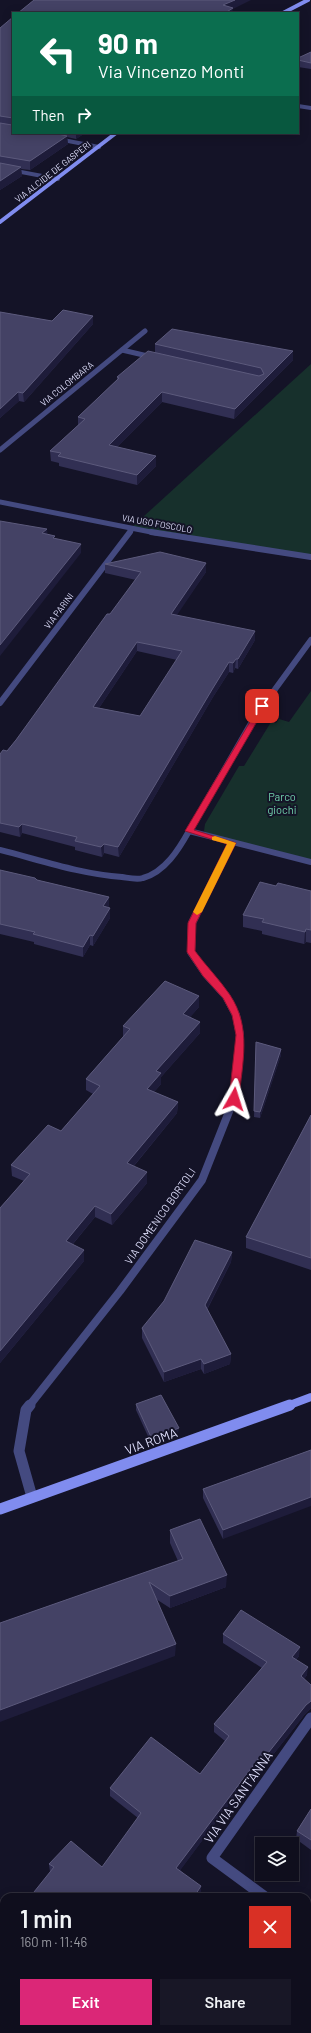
<!DOCTYPE html>
<html lang="en">
<head>
<meta charset="utf-8">
<style>
  :root { --surface:#0f0e1d; --page:#181726; --text:#f1f3f6; --muted:#9b9ca4; --line:#2f2e3b; --accent:#db2777 }
  body { margin:0; font-family:Barlow,sans-serif; background:var(--page); color:var(--text); height:100vh; display:flex; flex-direction:column; font-size:15px; white-space:nowrap }
  * { box-sizing:border-box; margin:0 }
  p { font-size:13px; color:var(--muted) }
  .icon { flex:none; width:22px; height:22px; fill:none; stroke:currentColor; stroke-width:2; stroke-linecap:round; stroke-linejoin:round }
  .map { position:relative; flex:1; overflow:hidden }
  .details { position:absolute; left:0px; top:1893px; width:311px; height:140px; display:flex; flex-direction:column; background:var(--surface); border-radius:12px 12px 0 0; box-shadow:0 2px 10px #0003,0 0 0 1px var(--line) }
  .details>* { flex:none }
  .top-card { position:absolute; left:12px; top:12px; width:287px; height:122px; border-radius:0px; box-shadow:0 2px 10px #0003,0 0 0 1px var(--line); background:#0b6e4f; color:#fff; overflow:hidden }
  .fabs { position:absolute; left:255px; top:1837px; display:grid; gap:8px }
  .fabs a { display:grid; place-items:center; width:44px; height:44px; border-radius:0px; background:var(--surface); box-shadow:0 2px 10px #0003,0 0 0 1px var(--line); font-size:20px }
  .pin { position:absolute; display:grid; place-items:center; width:34px; height:34px; color:#fff; margin:-17px; border-radius:8px; box-shadow:0 2px 6px #0006 }
  .me { position:absolute; width:44px; margin:-22px; rotate:6deg; stroke-linejoin:round; filter:drop-shadow(0 0 3px #0008) }
  .turn { display:flex; align-items:center; gap:14px; height:84px; padding:0 20px; font-size:18px }
  .turn .icon { width:52px; height:52px; stroke-width:2.5 }
  .turn b { display:block; font-size:28px; line-height:34px }
  .then { display:flex; align-items:center; height:38px; padding:0 20px; background:#0003; gap:8px; font-size:15px }
  .round { display:grid; place-items:center; flex:none; width:42px; height:42px; border-radius:0px; background:var(--page) }
  .headline { display:flex; align-items:center; justify-content:space-between; height:68px; padding:0 20px }
  h1 { font-size:24px; font-weight:600; line-height:30px }
  .button { display:flex; gap:8px; margin-top:auto; padding:8px 20px }
  .button a { flex:1; height:46px; border-radius:0px; background:var(--accent); color:#fff; font-size:16px; font-weight:600; line-height:46px; text-align:center }
  .button a+a { background:var(--page); color:var(--text) }
  .map>svg:first-child { display:block }
  .green { fill:#17302c }
  .lines { fill:none; stroke-linecap:round; stroke-linejoin:round }
  .minor-far4 { stroke:#444a80; stroke-width:4 }
  .minor-far3 { stroke:#444a80; stroke-width:5 }
  .minor-far2 { stroke:#444a80; stroke-width:6 }
  .minor-far1 { stroke:#444a80; stroke-width:8 }
  .minor { stroke:#444a80; stroke-width:11 }
  .secondary-far2 { stroke:#808cef; stroke-width:4 }
  .secondary-far1 { stroke:#808cef; stroke-width:8 }
  .secondary { stroke:#808cef; stroke-width:11 }
  .wall { fill:#312f53; fill-rule:evenodd }
  .shaded-wall { fill:#1e1c3a }
  .building { fill:#444265; stroke:#5c5a7c; fill-rule:evenodd }
  .route { fill:#e11d48; stroke:#92132f }
  .slow { fill:#f59e0b }
  .labels { text-anchor:middle; stroke-width:4; stroke-linejoin:round; paint-order:stroke }
  .far-street-label { font-size:9px; fill:#dedefb; stroke:#141327 }
  .park-label { font-size:11px; fill:#72d3ae; stroke:#141327 }
  .street-label { font-size:11px; fill:#dedefb; stroke:#141327 }
  .near-street-label { font-size:13px; fill:#dedefb; stroke:#141327 }
</style>
</head>
<body>
<div class="map">
<svg width="311" height="2033" viewBox="0 0 311 2033">
  <rect width="100%" height="100%" fill="#141327"/>
  <g class="green">
    <path d="M311,364V555L132,527Z"/>
    <path d="M311,691V860L207,835L204,831L205,824L239,766H244L271,722L276,723L279,719L289,722Z"/>
  </g>
  <g class="lines">
    <g class="minor-far4">
      <path d="M298,106L311,108"/>
      <path d="M58,139L99,147"/>
      <path d="M0,168L58,179"/>
    </g>
    <g class="minor-far3">
      <path d="M122,350L152,357"/>
      <path d="M0,450L145,331"/>
      <path d="M0,502L156,533"/>
      <path d="M129,533L132,529"/>
    </g>
    <g class="minor-far2">
      <path d="M151,532L311,557"/>
      <path d="M0,703L130,532"/>
      <path d="M189,831L254,718L311,640"/>
      <path d="M0,850C40,860 80,874 122,877C129,878 137,880 143,878C165,872 179,849 189,831L311,862"/>
      <path d="M196,916L231,843"/>
    </g>
    <path class="minor-far1" d="M29,1406L120,1291L202,1180L234,1099L240,1035L236,1015L226,996L206,974L191,952L192,923L196,915"/>
    <g class="minor">
      <path d="M30,1405L26,1410L19,1451L32,1497"/>
      <path d="M265,1897L212,1858L311,1718"/>
      <path d="M307,1927L311,1930"/>
      <path d="M307,1969L311,1963"/>
      <path d="M266,2033L269,2029"/>
    </g>
    <g class="secondary-far2">
      <path d="M283,13L308,0"/>
      <path d="M0,222L116,133"/>
    </g>
    <path class="secondary-far1" d="M287,1406L311,1397"/>
    <path class="secondary" d="M0,1509L290,1405"/>
  </g>
  <g class="wall">
    <path d="M13,17V133H85L76,139L67,137L68,144L30,170L21,169L22,176L0,190V28Z"/>
    <path d="M311,52V69L298,67V58Z"/>
    <path d="M209,133H221L218,135Z"/>
    <path d="M0,312L52,321L93,316V324L24,402L19,401L0,418Z"/>
    <path d="M155,344L293,351V360L234,419L162,402L117,447L156,466L137,485L59,466V463L51,461L50,451L78,426V417L117,380V377L155,352Z"/>
    <path d="M206,563V572L176,615L255,640L238,669L235,668L233,673L229,672L213,697L119,857L104,853L102,857L75,850V847L22,833L20,837L0,832V754L7,751L16,740L136,580L105,573V564ZM137,651L177,660L140,716L99,708Z"/>
    <path d="M0,870L37,880L109,897V908H110V918L93,946L90,945L83,957L34,944V942L0,934Z"/>
    <path d="M276,886L311,891V943L306,942L304,944L262,934V931L243,927V915Z"/>
    <path d="M199,996V1007L190,1017L200,1022V1033L161,1077V1084L154,1092L178,1102L177,1113L134,1166L147,1183L112,1225L95,1217L73,1244L84,1261L0,1363V1208L24,1181L12,1176L11,1165L61,1131L93,1094L86,1090V1079L123,1037V1026Z"/>
    <path d="M256,1042L281,1049V1055L260,1118L254,1117Z"/>
    <path d="M311,1115V1270L246,1248V1237Z"/>
    <path d="M232,1252L231,1262L207,1310L231,1354L230,1364L204,1374L201,1369L164,1382L142,1338V1328Z"/>
    <path d="M136,1404L178,1433L152,1445L136,1410Z"/>
    <path d="M311,1450L223,1539L203,1498V1489Z"/>
    <path d="M170,1530L226,1587L170,1608L156,1599L175,1656L0,1623L178,1561L170,1543Z"/>
    <path d="M223,1634L299,1656L296,1660L307,1675L304,1679L311,1685V1708L305,1714L261,1770L257,1767L180,1870L201,1894L50,1872L49,1864L102,1867L138,1818L110,1796V1788L200,1774L225,1741L214,1732V1724L262,1668L223,1643Z"/>
    <path d="M311,1809V1850L296,1839L297,1831Z"/>
    <path d="M4,1931V1954L0,1951V1936Z"/>
    <path d="M137,2029H237L235,2033H227L225,2031Z"/>
  </g>
  <g class="shaded-wall">
    <path d="M235,0H251L233,9L232,13H225L223,5Z"/>
    <path d="M76,133H85L76,139Z"/>
    <path d="M67,136L68,144L30,170V161Z"/>
    <path d="M21,167L22,176L0,190V181Z"/>
    <path d="M93,316V324L24,402L23,393Z"/>
    <path d="M293,351V360L234,419L235,409Z"/>
    <path d="M18,392L19,401L0,418V409Z"/>
    <path d="M162,392V402L109,455V445Z"/>
    <path d="M156,456V466L137,485V475Z"/>
    <path d="M47,529L48,539L42,533Z"/>
    <path d="M81,544V553L0,656V645Z"/>
    <path d="M206,563V572L171,624V614Z"/>
    <path d="M255,631V640L238,669V659Z"/>
    <path d="M137,642V651L93,717V707Z"/>
    <path d="M236,659L235,668L233,673V663Z"/>
    <path d="M229,662V672L213,697L119,857L118,847L213,688Z"/>
    <path d="M22,824V833L20,837L19,827Z"/>
    <path d="M104,844V853L102,857L101,847Z"/>
    <path d="M109,897V907L104,916L103,906Z"/>
    <path d="M110,908V918L93,946V936Z"/>
    <path d="M306,929V942L304,944L305,932Z"/>
    <path d="M90,935V945L83,957V947Z"/>
    <path d="M199,996V1007L183,1025V1014Z"/>
    <path d="M200,1022V1033L161,1077V1084L147,1100V1089L156,1071Z"/>
    <path d="M281,1049V1055L260,1118V1112Z"/>
    <path d="M178,1102L177,1113L127,1174V1163Z"/>
    <path d="M147,1172V1183L112,1225L111,1214Z"/>
    <path d="M95,1206V1217L66,1252V1241Z"/>
    <path d="M84,1250V1261L0,1363V1351Z"/>
    <path d="M232,1252L231,1262L204,1315L205,1305Z"/>
    <path d="M231,1354L230,1364L204,1374V1364Z"/>
    <path d="M201,1359V1369L164,1382V1372Z"/>
    <path d="M179,1428L178,1433L152,1445V1439Z"/>
    <path d="M311,1497V1506L223,1539V1530Z"/>
    <path d="M227,1575L226,1587L170,1608V1596Z"/>
    <path d="M176,1644L175,1656L0,1722V1710Z"/>
    <path d="M300,1647L299,1656L291,1666L292,1657Z"/>
    <path d="M308,1667L307,1675L300,1685L301,1676Z"/>
    <path d="M311,1701V1708L305,1714L261,1770V1762L306,1705Z"/>
    <path d="M258,1759L257,1767L176,1876V1868Z"/>
    <path d="M201,1886V1894L199,1897H194Z"/>
    <path d="M51,2029H58L55,2033H48Z"/>
    <path d="M222,2029H225V2031L224,2033H220Z"/>
    <path d="M233,2029H237L235,2033H233Z"/>
  </g>
  <g class="building">
    <path d="M34,0H235L223,5L233,8L225,13H18Z"/>
    <path d="M13,17V118L0,116V28Z"/>
    <path d="M311,52V63L298,60V58Z"/>
    <path d="M0,123L12,125L13,124V133H54L67,136L30,161L0,156Z"/>
    <path d="M0,163L21,167L0,181Z"/>
    <path d="M63,310L93,316L23,393L18,392L0,409V312L52,321Z"/>
    <path d="M172,329L293,351L235,409L162,392L109,445L156,456L137,475L58,456L61,453L50,451L85,419L78,417L119,378L117,377L148,351L259,376L264,374L261,368L155,344Z"/>
    <path d="M0,521L47,529L42,533L55,536L53,538L81,544L0,645Z"/>
    <path d="M160,552L206,563L171,614L255,631L238,659H236L233,663L229,662L213,688L118,847L104,844L101,847L75,841L77,837L22,824L19,827L0,823V754L3,750L7,751L16,740L107,614H110L141,572L105,564ZM137,642L182,651L140,716L93,707Z"/>
    <path d="M0,870L35,878L37,880L109,897L103,906L110,908L93,936L90,935L83,947L33,934L35,932L0,924Z"/>
    <path d="M260,882L276,886L278,883L311,891V930L306,929L305,932L262,922L264,919L243,915Z"/>
    <path d="M165,981L199,996L183,1014L200,1022L156,1071L161,1073L147,1089L178,1102L127,1163L147,1172L111,1214L95,1206L66,1241L84,1250L0,1351V1208L30,1174L11,1165L48,1125L61,1131L100,1086L86,1079L130,1029L123,1026Z"/>
    <path d="M256,1042L281,1049L260,1112L254,1111Z"/>
    <path d="M311,1115V1258L246,1237Z"/>
    <path d="M195,1240L232,1252L205,1305L231,1354L204,1364L201,1359L164,1372L142,1328L164,1301Z"/>
    <path d="M161,1395L179,1428L152,1439L136,1404Z"/>
    <path d="M311,1450V1497L223,1530L203,1489Z"/>
    <path d="M200,1519L227,1575L170,1596L149,1582L176,1644L0,1710V1623L183,1559L170,1530Z"/>
    <path d="M241,1610L300,1647L292,1657L308,1667L301,1676L311,1685V1701L306,1705L261,1762L258,1759L176,1868L201,1886L194,1897H30L54,1867L49,1864L71,1841L102,1867L141,1813L110,1788L151,1737L200,1774L229,1736L214,1724L267,1662L223,1634Z"/>
    <path d="M311,1809V1840L297,1831Z"/>
    <path d="M4,1931V1947L0,1944V1936Z"/>
    <path d="M4,1975V2029H51L48,2033H3L0,2030V1980Z"/>
    <path d="M137,2029H222L220,2033H135Z"/>
  </g>
  <path class="route" d="M260,705L266,706L194,830L236,843L196,923L195,951C206,966 220,980 230,995C252,1028 242,1063 239,1099L234,1103L229,1099L236,1035L232,1015L223,998L203,976L187,952L188,923L227,844L185,831Z"/>
  <path class="slow" d="M215,836L236,843L202,912L197,915L193,912L227,844L212,840V837Z"/>
  <g class="labels">
    <g class="far-street-label">
      <text transform="translate(53 172) rotate(-38)" y="3">VIA ALCIDE DE GASPERI</text>
      <text transform="translate(67 384) rotate(-39)" y="3">VIA COLOMBARA</text>
      <text transform="translate(157 524) rotate(10)" y="3">VIA UGO FOSCOLO</text>
      <text transform="translate(59 611) rotate(-53)" y="3">VIA PARINI</text>
    </g>
    <g class="park-label">
      <text x="282" y="801">Parco<tspan x="282" dy="13">giochi</tspan></text>
    </g>
    <g class="street-label">
      <text transform="translate(160 1216) rotate(-55)" y="4">VIA DOMENICO BORTOLI</text>
    </g>
    <g class="near-street-label">
      <text transform="translate(151 1441) rotate(-20)" y="5">VIA ROMA</text>
      <text transform="translate(238 1797) rotate(-55)" y="5">VIA VIA SANT'ANNA</text>
    </g>
  </g>
</svg>
<div class="fabs">
<a><svg class="icon" aria-label="layers" viewBox="0 0 24 24"><path d="M12 4l9 5-9 5-9-5zM3 14l9 5 9-5"/></svg></a>
</div>
<div class="pin" style="left:262px;top:706px;background:#d93025"><svg class="icon" aria-label="arrive" viewBox="0 0 24 24"><path d="M6 21V4h12l-3 4 3 4H6"/></svg></div>
<svg class="me" style="left:234px;top:1099px" viewBox="-20 -20 40 40"><path d="M0-17L14 15 0 8-14 15z" fill="#e11d48" stroke="#fff" stroke-width="4"/></svg>
<div class="top-card">
<div class="turn"><svg class="icon" aria-label="left" viewBox="0 0 24 24"><path d="M17 20v-9H6M10 6l-5 5 5 5"/></svg><div><b>90 m</b>Via Vincenzo Monti</div></div>
<div class="then">Then<svg class="icon" aria-label="right" viewBox="0 0 24 24"><path d="M7 20v-9h11M14 6l5 5-5 5"/></svg></div>
</div>
<section class="details">
<div class="headline"><div><h1>1 min</h1><p>160 m · 11:46</p></div><a class="round" style="background:#d93025;color:#fff"><svg class="icon" aria-label="close" viewBox="0 0 24 24"><path d="M6 6l12 12M18 6L6 18"/></svg></a></div>
<div class="button"><a>Exit</a><a>Share</a></div>
</section>
</div>
</body>
</html>
